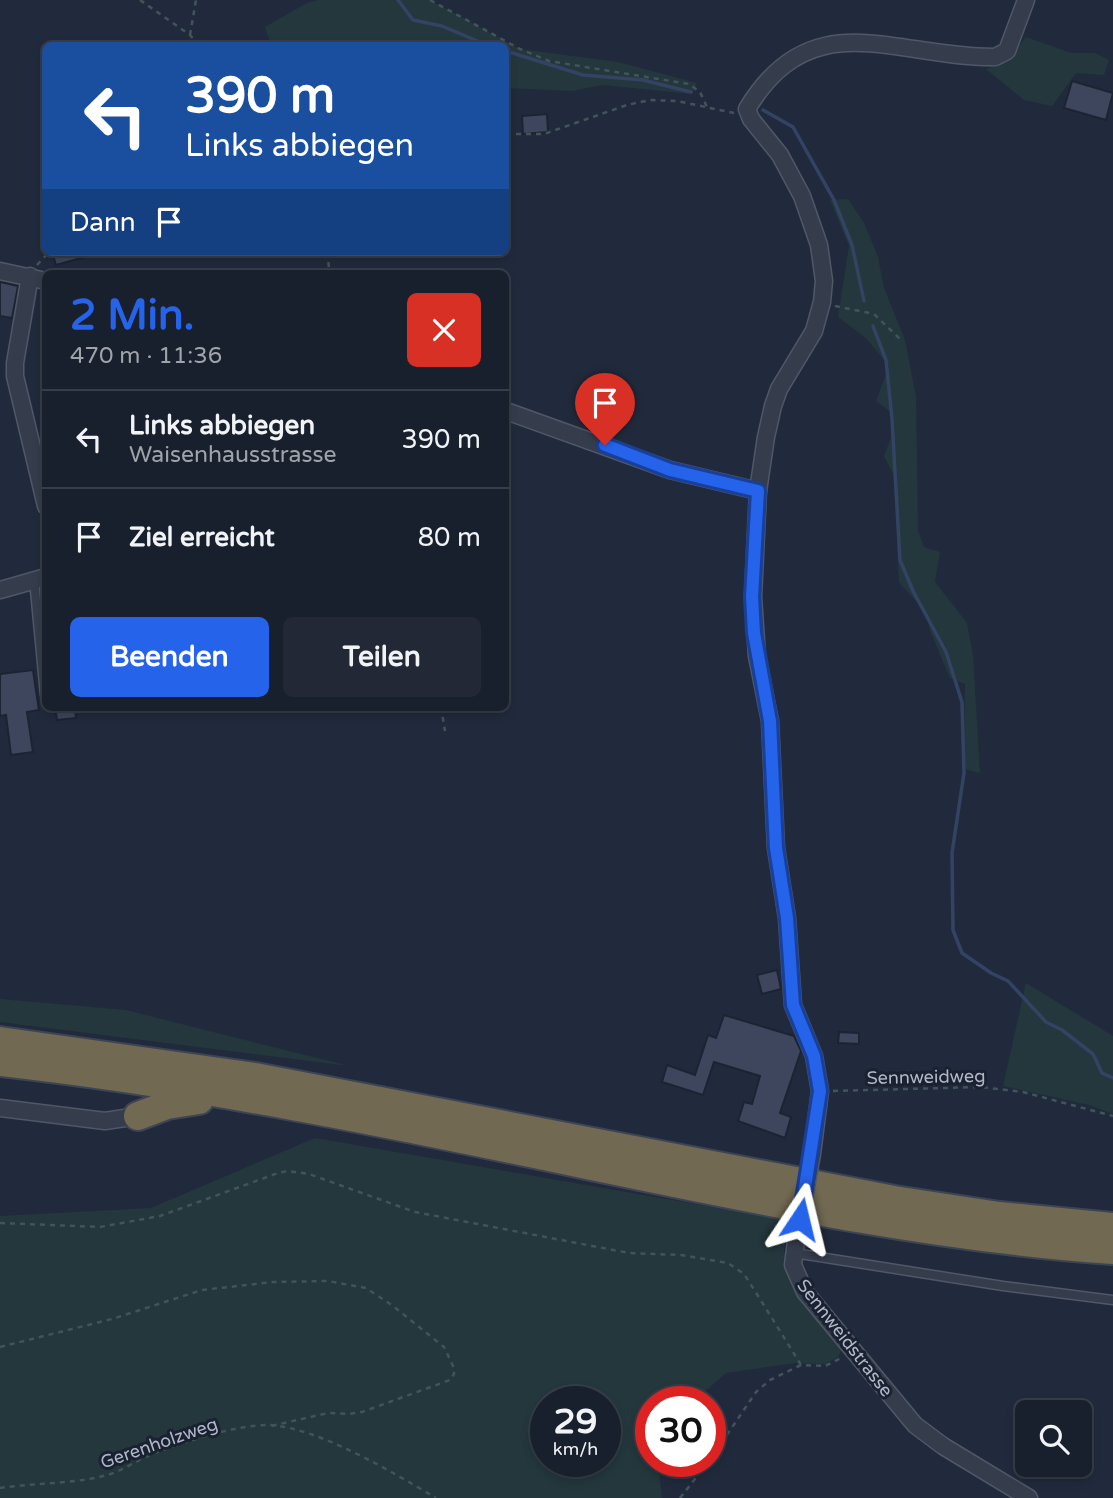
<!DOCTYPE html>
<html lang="de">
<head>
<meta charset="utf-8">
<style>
  :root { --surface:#19202d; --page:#222835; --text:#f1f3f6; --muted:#9fa3aa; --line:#373e49; --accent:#2563eb }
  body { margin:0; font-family:"Varela Round",sans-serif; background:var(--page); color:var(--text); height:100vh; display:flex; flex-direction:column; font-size:26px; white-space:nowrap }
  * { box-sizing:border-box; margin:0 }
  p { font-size:23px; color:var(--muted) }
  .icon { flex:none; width:38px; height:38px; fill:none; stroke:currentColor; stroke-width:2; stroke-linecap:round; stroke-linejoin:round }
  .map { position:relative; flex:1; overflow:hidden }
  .side { position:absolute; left:42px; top:270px; width:467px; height:441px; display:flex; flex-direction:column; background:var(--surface); border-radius:10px; box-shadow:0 4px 10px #0003,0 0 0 2px var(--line) }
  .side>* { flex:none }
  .guide { position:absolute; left:42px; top:42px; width:467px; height:214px; border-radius:10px; box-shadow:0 4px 10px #0003,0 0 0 2px var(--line); background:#1a4fa0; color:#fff; overflow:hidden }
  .tools { position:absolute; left:1015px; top:1400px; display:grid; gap:14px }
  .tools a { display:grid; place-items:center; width:77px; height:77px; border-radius:10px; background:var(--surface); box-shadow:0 4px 10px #0003,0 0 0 2px var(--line); font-size:35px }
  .speed { position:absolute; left:530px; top:1386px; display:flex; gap:14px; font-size:35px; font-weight:700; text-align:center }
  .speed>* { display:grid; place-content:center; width:91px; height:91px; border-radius:50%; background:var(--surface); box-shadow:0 4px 10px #0003,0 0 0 2px var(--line); line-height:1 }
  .speed small { font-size:18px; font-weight:400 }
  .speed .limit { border:10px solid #d22; background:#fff; color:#111 }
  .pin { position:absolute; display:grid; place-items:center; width:60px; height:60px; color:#fff; margin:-72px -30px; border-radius:50% 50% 50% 0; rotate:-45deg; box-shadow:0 0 7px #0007 }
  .pin .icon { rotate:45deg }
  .me { position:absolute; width:77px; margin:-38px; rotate:10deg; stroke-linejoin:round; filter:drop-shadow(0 0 5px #0008) }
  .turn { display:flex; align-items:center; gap:24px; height:147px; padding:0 28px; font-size:32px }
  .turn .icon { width:91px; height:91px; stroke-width:2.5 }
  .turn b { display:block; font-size:49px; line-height:60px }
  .then { display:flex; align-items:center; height:66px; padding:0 28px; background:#0003; gap:14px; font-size:26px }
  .round { display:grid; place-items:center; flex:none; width:74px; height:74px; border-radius:10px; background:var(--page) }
  .headline { display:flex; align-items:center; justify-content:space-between; height:119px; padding:0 28px }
  h1 { font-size:42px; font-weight:700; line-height:52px; color:var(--accent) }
  .cta { display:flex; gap:14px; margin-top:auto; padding:14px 28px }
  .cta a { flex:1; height:80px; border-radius:10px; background:var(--accent); color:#fff; font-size:28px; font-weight:700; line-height:80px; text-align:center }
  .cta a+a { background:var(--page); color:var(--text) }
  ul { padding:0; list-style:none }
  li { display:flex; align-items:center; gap:21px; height:98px; padding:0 28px; border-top:2px solid var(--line) }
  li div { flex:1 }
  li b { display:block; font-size:26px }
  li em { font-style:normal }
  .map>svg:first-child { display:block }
  .green { fill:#23373d; fill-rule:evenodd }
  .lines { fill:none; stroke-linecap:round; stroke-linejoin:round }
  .stream { stroke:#344364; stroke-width:3.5 }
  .building { fill:#3d465c; stroke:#1c2333; stroke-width:2 }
  .lane-casing { stroke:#505767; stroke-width:11 }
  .street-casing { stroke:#505767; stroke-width:19 }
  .highway-casing { stroke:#3d4454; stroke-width:32 }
  .path { stroke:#41545a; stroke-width:2.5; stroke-dasharray:5 5; stroke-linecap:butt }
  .lane { stroke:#353c4c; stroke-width:8 }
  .street { stroke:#353c4c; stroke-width:16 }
  .highway { stroke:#726952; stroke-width:28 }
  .street-bridge-casing { stroke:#505767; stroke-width:19; stroke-linecap:butt }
  .street-bridge { stroke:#353c4c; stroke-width:16 }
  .route-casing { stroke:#184099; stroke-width:18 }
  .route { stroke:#2563eb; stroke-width:12 }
  .labels { text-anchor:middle; stroke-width:6; stroke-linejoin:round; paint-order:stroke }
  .street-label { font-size:18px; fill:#b0b7c8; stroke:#1a2131 }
</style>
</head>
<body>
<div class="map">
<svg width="1113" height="1498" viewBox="0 0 1113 1498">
  <rect width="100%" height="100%" fill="#212a3c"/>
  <g class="green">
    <path d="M317,0H430L520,49L618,62L697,83L692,94L603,85L572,91L506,88V46L271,45L265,27L307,3Z"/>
    <path d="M1026,37L1071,53H1095L1109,60L1104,75L1076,73L1052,106L1024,100L986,69L1010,58Z"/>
    <path d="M848,199L864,223L878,257L884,288L905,340L916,397L918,531L924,547L940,552L935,582L967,623L973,655L980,773L964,769L965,684L950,678L931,633L925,611L899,582L894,476L884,456L892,435V413L876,401L889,366L866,338L838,317L849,246L830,200Z"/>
    <path d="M1026,983L1113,1036V1114L1089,1105L1003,1086Z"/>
    <path d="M0,999L126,1010L349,1066L0,1022Z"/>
    <path d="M315,1138L789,1220L784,1250L788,1270L842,1348L838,1357L825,1364L795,1363L726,1373L693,1402H651V1461H658L662,1498H0V1216L151,1208ZM546,1402H606V1461H546Z"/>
  </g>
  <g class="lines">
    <g class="stream">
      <path d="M398,0L413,20L442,26L489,46"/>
      <path d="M506,51L583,75L643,80L691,92"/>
      <path d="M763,110L793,127L834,200L852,245L864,301"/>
      <path d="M873,326L886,360L892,419L900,560L913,591L946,652L962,702L964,773L952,853L953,930L962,953L991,973L1008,981L1046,1022L1062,1030L1093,1054L1102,1073L1113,1078"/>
    </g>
  </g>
  <g class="building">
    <path d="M1072,81L1113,93L1106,120L1064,108Z"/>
    <path d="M547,114L548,132L523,134L522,116Z"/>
    <path d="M52,252H92V255L56,265Z"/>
    <path d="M0,282L18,286L12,318L0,316Z"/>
    <path d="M33,670L39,710L27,712L33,752L11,755L6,715L0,716V674Z"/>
    <path d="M55,707H75L76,718L57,720Z"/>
    <path d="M777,970L781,989L762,994L757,975Z"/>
    <path d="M724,1015L794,1036L801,1051L780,1113L791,1117L785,1138L738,1121L744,1102L752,1104L760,1076L714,1062L703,1095L662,1082L667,1065L695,1075L708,1035L716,1038Z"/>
    <path d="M839,1032L859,1033V1044L838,1043Z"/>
  </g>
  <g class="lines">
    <g class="lane-casing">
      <g id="lane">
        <path d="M34,580L45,695"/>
        <path d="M794,1253L1003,1286L1113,1300"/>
      </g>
    </g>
    <g class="street-casing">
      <g id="street">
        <path d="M0,271L46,281"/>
        <path d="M30,276L15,363V376L46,506"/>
        <path d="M506,411L670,470L758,491"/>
        <path d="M0,590L46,577"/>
        <path d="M0,1108L105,1121L138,1116"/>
        <path d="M812,1154L820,1091L814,1056L793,1005L787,918L776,848L770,721L757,656L753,597L758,491L766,437L773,406L779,389L814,331L822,302L824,281L819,245L802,196L780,155L751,119L747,109C812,1 895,58 995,57L1007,51L1026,0"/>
        <path d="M796,1241L793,1265L805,1292L915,1425L943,1446L1029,1498"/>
      </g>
    </g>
    <g class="highway-casing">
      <g id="highway">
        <path d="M0,1041L255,1077L894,1200L999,1216L1113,1227"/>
        <path d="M0,1062C197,1084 393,1124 587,1165C761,1201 935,1238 1113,1250"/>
        <path d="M138,1116L167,1105L199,1100"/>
      </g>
    </g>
    <g class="path">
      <path d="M140,0L190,35L199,46"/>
      <path d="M430,0L520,49L549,61L689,84L700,92L707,107"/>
      <path d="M190,35L196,0"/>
      <path d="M506,134H544L627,105L650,100L677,101L734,113"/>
      <path d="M328,252L329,273"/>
      <path d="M37,265L49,252"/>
      <path d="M835,306L874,314L901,340"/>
      <path d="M441,707L445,731"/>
      <path d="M833,1091L981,1087L1023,1092L1113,1116"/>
      <path d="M0,1223L100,1227L160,1216L278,1173L288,1171L309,1174L415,1212L629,1253L681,1255L728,1263L744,1274L755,1291L801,1365"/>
      <path d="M0,1347L112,1319L202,1290L273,1282L328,1281L366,1288L393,1306L444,1347L454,1368V1374L450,1380L362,1412L348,1414L328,1413L271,1426"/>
      <path d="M710,1460L756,1392L770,1380L801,1365L825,1366L843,1357"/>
      <path d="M0,1488C34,1483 75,1484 107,1475C122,1471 136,1461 150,1455C180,1443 238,1424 270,1425C319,1428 394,1473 436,1498"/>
      <path d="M680,1498L709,1461"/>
    </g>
    <use href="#lane" class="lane"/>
    <use href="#street" class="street"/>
    <use href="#highway" class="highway"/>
    <g class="street-bridge-casing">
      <path id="street-bridge" d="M796,1241L812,1154"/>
    </g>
    <use href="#street-bridge" class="street-bridge"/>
  </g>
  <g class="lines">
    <g class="route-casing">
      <path id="route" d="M605,445L670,470L758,491L752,597L754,633L770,721L776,848L787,918L793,1005L814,1056L820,1091L800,1219"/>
    </g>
    <use href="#route" class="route"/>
  </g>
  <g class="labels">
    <g class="street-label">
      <text transform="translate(926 1077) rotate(-1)" y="6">Sennweidweg</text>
      <text transform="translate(845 1338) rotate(52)" y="6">Sennweidstrasse</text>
      <text transform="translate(159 1443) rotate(-19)" y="6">Gerenholzweg</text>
    </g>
  </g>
</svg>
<div class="tools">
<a><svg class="icon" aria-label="search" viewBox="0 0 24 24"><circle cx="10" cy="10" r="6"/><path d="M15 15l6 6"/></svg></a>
</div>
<div class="speed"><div>29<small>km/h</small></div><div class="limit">30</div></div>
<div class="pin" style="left:605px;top:445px;background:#d93025"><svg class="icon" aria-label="arrive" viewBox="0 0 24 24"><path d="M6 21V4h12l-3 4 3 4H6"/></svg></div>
<svg class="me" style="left:800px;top:1219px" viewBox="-20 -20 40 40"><path d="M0-17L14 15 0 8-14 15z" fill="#2563eb" stroke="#fff" stroke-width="4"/></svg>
<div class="guide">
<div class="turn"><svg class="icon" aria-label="left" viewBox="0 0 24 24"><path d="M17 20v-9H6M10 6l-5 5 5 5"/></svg><div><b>390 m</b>Links abbiegen</div></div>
<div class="then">Dann<svg class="icon" aria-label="arrive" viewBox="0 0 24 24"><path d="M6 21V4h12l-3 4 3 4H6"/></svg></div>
</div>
<section class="side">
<div class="headline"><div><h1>2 Min.</h1><p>470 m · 11:36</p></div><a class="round" style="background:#d93025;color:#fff"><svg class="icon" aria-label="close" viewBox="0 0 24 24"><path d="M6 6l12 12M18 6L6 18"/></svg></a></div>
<ul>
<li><svg class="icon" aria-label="left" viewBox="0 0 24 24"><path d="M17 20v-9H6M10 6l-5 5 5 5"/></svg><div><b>Links abbiegen</b><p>Waisenhausstrasse</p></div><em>390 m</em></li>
<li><svg class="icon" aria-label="arrive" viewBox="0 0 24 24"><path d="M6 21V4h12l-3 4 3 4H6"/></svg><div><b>Ziel erreicht</b></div><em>80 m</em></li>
</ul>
<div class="cta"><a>Beenden</a><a>Teilen</a></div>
</section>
</div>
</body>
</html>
